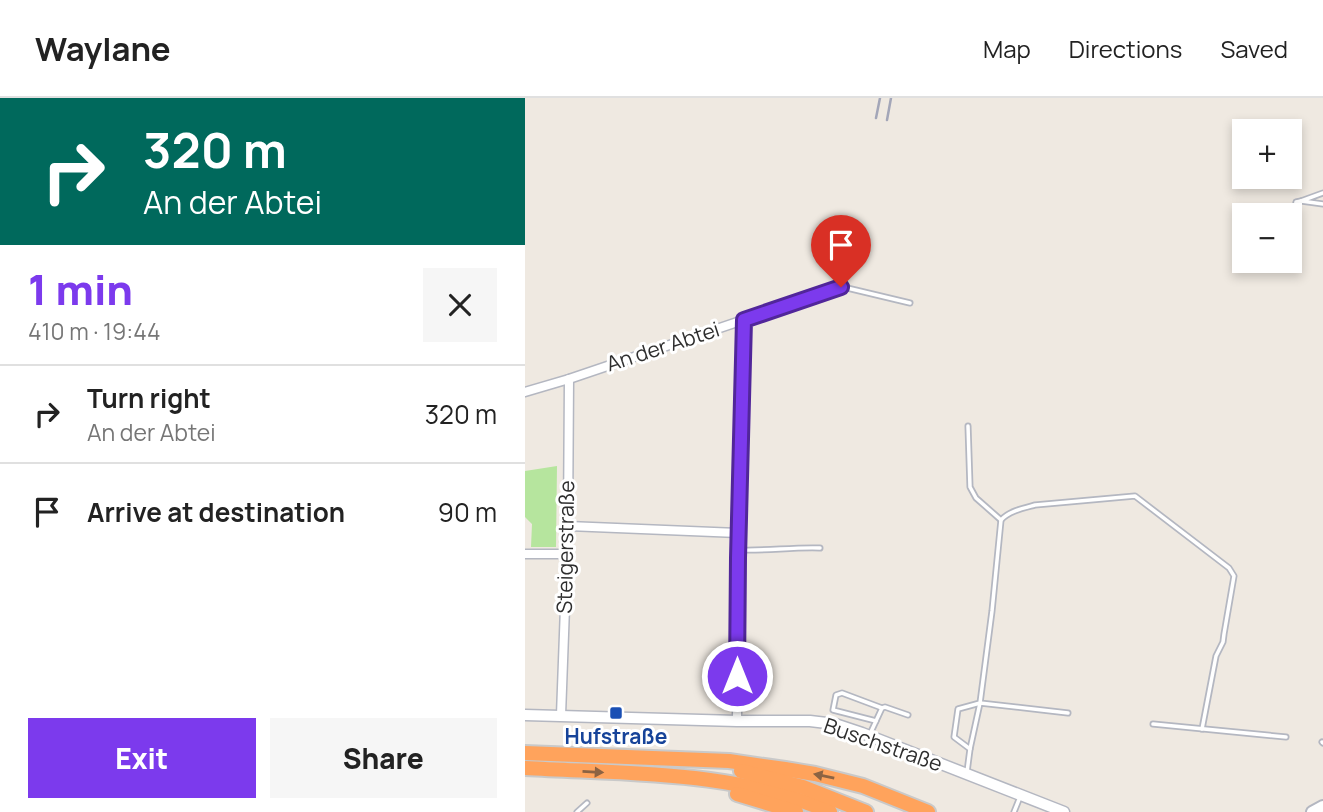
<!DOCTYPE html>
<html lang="en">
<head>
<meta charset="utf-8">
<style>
  :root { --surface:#fff; --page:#f6f6f6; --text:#222; --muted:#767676; --line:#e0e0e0; --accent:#7c3aed }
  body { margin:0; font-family:Manrope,sans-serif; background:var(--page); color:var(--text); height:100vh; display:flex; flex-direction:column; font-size:26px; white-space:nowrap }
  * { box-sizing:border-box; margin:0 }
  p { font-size:23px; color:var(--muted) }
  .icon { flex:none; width:38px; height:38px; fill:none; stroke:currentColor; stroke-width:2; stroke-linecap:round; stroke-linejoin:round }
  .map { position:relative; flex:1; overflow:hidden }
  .panel { display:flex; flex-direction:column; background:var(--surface); width:525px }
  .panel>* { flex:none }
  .guide { background:#00695c; color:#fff; overflow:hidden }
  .controls { position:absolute; left:707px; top:21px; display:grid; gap:14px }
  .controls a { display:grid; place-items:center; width:70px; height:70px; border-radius:0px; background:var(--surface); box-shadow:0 4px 10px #0003; font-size:35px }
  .pin { position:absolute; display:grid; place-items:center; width:60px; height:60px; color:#fff; margin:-72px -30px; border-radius:50% 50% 50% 0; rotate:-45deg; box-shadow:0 0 7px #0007 }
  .pin .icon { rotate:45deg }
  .me { position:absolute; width:77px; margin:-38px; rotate:0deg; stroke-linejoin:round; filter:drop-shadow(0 0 5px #0008) }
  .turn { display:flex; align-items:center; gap:24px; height:147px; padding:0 28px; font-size:32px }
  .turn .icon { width:91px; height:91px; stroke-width:2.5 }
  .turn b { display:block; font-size:49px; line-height:60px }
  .round { display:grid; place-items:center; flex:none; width:74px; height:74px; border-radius:0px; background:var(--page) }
  .head { display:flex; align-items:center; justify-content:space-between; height:119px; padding:0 28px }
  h1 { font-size:42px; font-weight:800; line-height:52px; color:var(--accent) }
  .action { display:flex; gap:14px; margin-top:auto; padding:14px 28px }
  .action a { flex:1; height:80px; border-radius:0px; background:var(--accent); color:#fff; font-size:28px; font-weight:800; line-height:80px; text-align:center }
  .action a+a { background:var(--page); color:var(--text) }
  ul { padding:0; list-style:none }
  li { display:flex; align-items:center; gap:21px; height:98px; padding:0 28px; border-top:2px solid var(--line) }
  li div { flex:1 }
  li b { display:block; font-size:26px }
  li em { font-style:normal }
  header { display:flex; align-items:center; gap:42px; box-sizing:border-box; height:98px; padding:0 35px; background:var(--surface); border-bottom:2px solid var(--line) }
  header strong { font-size:33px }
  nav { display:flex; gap:38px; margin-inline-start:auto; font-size:24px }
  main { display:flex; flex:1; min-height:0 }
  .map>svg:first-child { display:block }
  .green { fill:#b6e59e }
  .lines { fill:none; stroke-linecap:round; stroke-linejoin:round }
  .service-casing { stroke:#b4b7c1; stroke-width:7 }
  .minor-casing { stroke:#b4b7c1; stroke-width:11 }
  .tertiary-casing { stroke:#b4b7c1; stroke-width:13 }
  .secondary-casing { stroke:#b4b7c1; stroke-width:14 }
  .motorway-casing { stroke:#c9c9c9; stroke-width:18 }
  .service { stroke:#fff; stroke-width:3.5 }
  .minor { stroke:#fff; stroke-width:8 }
  .tertiary { stroke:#fff; stroke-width:10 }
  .secondary { stroke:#fff; stroke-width:10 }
  .motorway { stroke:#ffa35c; stroke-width:14 }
  .rail { stroke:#a3a6b8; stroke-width:2.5 }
  .oneway { fill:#8c6343 }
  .route-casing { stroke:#51269a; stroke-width:18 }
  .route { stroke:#7c3aed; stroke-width:12 }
  .transit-dot { fill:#1a4fb4; stroke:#fff; stroke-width:2.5 }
  .labels { text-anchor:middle; stroke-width:6; stroke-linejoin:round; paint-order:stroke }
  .street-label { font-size:21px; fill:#2e2e2e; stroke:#fff }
  .transit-label { font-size:21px; font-weight:bold; fill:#164399; stroke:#fff }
</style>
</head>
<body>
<header>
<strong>Waylane</strong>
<nav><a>Map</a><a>Directions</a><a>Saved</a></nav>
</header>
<main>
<section class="panel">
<div class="guide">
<div class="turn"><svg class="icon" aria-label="right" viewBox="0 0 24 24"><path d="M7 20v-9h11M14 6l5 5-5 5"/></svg><div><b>320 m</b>An der Abtei</div></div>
</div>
<div class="head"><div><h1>1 min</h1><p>410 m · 19:44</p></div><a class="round"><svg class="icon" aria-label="close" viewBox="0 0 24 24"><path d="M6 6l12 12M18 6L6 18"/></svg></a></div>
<ul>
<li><svg class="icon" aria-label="right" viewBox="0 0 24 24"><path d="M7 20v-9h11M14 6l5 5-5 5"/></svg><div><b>Turn right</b><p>An der Abtei</p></div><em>320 m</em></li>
<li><svg class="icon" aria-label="arrive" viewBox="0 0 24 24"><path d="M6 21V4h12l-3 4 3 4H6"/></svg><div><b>Arrive at destination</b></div><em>90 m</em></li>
</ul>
<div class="action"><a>Exit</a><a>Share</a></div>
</section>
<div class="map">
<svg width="798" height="714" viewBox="0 0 798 714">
  <rect width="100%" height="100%" fill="#efe9e1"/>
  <path class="green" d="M32,368L31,449H6L7,426L0,419V373Z"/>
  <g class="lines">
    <g class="service-casing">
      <g id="service">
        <path d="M798,95L776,103L798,106"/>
        <path d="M768,128L771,104L776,103"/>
        <path d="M318,189L385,205"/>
        <path d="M443,328L445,389L451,400L476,422"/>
        <path d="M215,452C242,453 268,449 295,450"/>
        <path d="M351,623L308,612L311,597L317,595L357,610"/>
        <path d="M628,626L761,639"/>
        <path d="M345,636L357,610L360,609L383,617"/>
        <path d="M797,644L798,645"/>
        <path d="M445,651L455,605L543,615"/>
        <path d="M442,674L445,651L429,639L433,611L455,605L467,513L476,422C484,413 499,410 510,407L610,398L704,470L709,478L699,536L698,544L691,558L677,631"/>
        <path d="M52,714L62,705"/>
        <path d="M489,714L495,699"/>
      </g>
    </g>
    <g class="minor-casing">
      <g id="minor">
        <path d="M0,294L44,281L316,189"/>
        <path d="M43,428L213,435"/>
        <path d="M0,456H42"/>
        <path d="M36,617L43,428L44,281"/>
        <path d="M212,623L213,460L219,222"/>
      </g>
    </g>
    <g class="tertiary-casing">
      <path id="tertiary" d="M0,617L212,623H285L310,626L337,635L539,714"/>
    </g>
    <g class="secondary-casing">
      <path id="secondary" d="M787,714L798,708"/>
    </g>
    <g class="motorway-casing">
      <g id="motorway">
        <path d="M0,655L204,663L260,671L290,676L338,688L403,714"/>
        <path d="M0,670C102,676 210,672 305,714"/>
        <path d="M216,673L278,689L341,714"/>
        <path d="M212,696L271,714"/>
      </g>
    </g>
    <use href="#service" class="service"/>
    <use href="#minor" class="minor"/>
    <use href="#tertiary" class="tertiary"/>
    <use href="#secondary" class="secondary"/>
    <use href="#motorway" class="motorway"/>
    <g class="rail">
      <path d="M351,20L355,0"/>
      <path d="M362,22L366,0"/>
    </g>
  </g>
  <defs><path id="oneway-solid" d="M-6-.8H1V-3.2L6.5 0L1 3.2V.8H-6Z" transform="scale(1.75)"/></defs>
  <g class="oneway">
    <use href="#oneway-solid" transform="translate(68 674) rotate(3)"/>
    <use href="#oneway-solid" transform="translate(299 678) rotate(-168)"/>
  </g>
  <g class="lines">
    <g class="route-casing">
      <path id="route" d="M212,578L213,460L219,222L316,189"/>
    </g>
    <use href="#route" class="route"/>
  </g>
  <rect class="transit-dot" x="84" y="608" width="14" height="14" rx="3.5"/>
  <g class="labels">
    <g class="street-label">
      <text transform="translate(138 249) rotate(-18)" y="7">An der Abtei</text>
      <text transform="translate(41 449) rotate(-89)" y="7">Steigerstraße</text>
      <text transform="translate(358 647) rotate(19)" y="7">Buschstraße</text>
    </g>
    <g class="transit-label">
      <text x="91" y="646">Hufstraße</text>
    </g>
  </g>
</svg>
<div class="controls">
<a>+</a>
<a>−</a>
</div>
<div class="pin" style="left:316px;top:189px;background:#d93025"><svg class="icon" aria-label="arrive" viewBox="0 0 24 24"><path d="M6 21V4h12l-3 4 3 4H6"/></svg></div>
<svg class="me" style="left:212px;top:578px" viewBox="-20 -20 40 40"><circle r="17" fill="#7c3aed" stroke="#fff" stroke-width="3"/><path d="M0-11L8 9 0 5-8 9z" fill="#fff"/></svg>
</div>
</main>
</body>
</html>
